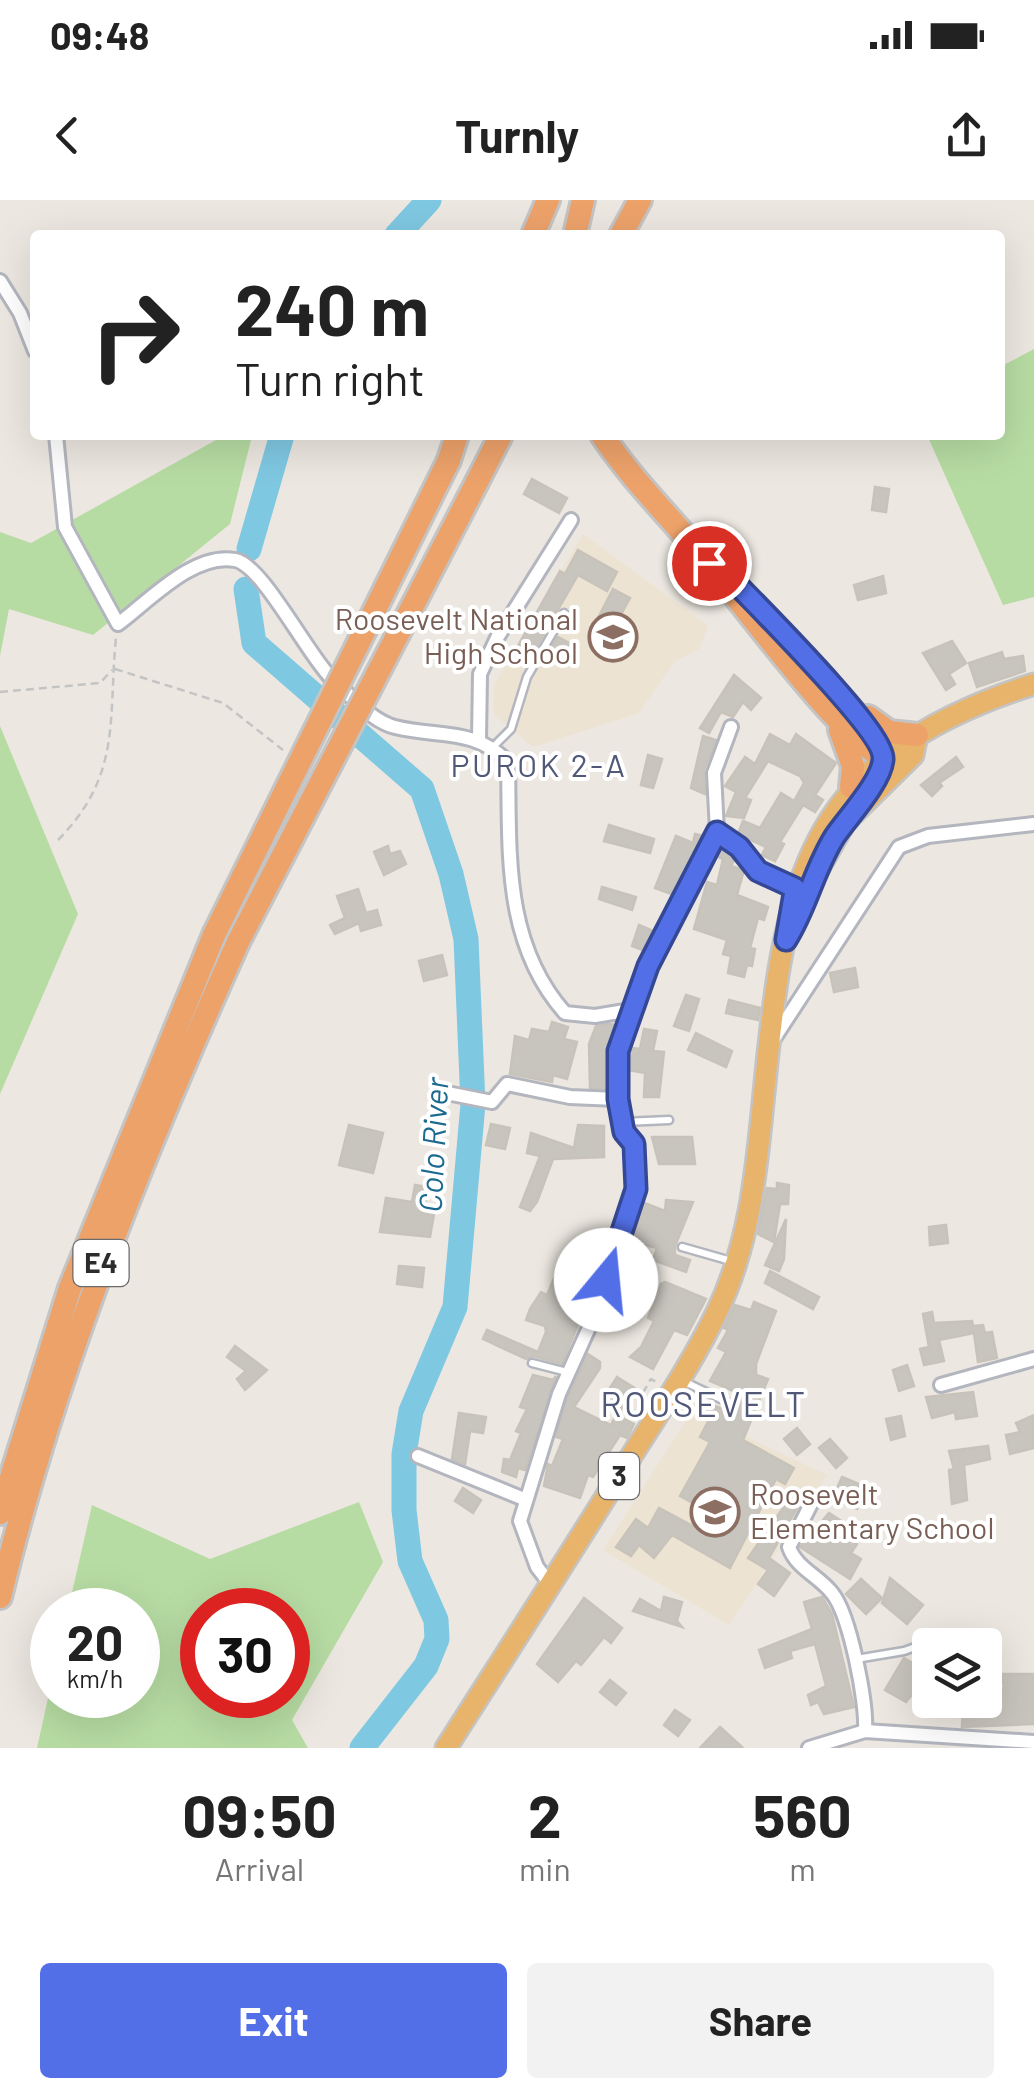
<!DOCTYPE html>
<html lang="en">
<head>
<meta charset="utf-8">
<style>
  :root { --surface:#fff; --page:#f2f2f2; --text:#222; --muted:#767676; --accent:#526fe7 }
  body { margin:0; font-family:Barlow,sans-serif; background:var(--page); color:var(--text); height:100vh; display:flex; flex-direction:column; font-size:38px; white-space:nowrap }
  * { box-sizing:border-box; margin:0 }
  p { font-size:32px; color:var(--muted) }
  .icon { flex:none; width:55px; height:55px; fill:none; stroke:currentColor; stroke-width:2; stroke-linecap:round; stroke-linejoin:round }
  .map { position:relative; height:1548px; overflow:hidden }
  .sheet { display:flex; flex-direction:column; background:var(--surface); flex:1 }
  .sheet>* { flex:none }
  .top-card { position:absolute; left:30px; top:30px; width:975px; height:210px; border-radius:10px; box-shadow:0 10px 40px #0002; background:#fff; color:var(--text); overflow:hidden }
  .fabs { position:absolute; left:912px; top:1428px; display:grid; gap:20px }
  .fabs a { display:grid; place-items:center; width:90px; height:90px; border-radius:10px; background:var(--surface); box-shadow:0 10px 40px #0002; font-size:50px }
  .speed { position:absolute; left:30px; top:1388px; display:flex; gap:20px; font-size:50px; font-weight:700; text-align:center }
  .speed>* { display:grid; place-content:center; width:130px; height:130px; border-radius:50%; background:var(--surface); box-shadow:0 10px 40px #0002; line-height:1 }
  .speed small { font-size:25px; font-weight:400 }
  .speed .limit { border:15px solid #d22; background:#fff; color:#111 }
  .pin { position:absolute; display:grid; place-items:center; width:85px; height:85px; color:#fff; margin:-42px; border:5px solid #fff; border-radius:50%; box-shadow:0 2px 10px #0007 }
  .me { position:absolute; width:110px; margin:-55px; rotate:17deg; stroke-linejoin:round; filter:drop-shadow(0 0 8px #0008) }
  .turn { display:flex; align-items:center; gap:35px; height:210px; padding:0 40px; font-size:45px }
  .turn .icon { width:130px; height:130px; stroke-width:2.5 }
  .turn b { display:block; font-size:70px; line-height:85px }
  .eta { display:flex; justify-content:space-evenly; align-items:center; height:170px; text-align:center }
  .eta b { font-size:60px; font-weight:700; line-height:70px }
  .action { display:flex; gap:20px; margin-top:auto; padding:20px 40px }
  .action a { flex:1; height:115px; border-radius:10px; background:var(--accent); color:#fff; font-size:40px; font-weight:700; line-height:115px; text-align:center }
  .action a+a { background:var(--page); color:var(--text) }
  .status { display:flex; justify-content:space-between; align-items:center; height:70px; padding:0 50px; background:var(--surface); direction:ltr }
  .status svg { height:28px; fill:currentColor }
  header { display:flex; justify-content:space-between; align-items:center; height:130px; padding:0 40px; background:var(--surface); font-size:45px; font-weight:700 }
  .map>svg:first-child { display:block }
  .education { fill:#ece3d2 }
  .green { fill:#b7dca3; fill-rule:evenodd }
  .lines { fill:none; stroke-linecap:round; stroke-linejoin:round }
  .river { stroke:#7fc8e2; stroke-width:25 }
  .building { fill:#c8c5be; stroke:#c8c3ba; stroke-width:2.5 }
  .service-casing { stroke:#b3b6be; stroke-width:11 }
  .minor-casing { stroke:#b3b6be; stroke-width:18 }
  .trunk-casing { stroke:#c4c4c4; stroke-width:25 }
  .motorway-casing { stroke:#c4c4c4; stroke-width:28 }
  .path { stroke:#c4c4c4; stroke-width:2.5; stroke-dasharray:8 5; stroke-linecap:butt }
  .service { stroke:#fff; stroke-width:6 }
  .minor { stroke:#fff; stroke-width:12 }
  .trunk { stroke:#e8b46c; stroke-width:20 }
  .motorway { stroke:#eda26a; stroke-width:22 }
  .motorway-bridge-casing { stroke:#c4c4c4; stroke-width:28; stroke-linecap:butt }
  .path-bridge { stroke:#c4c4c4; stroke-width:2.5; stroke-dasharray:8 5; stroke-linecap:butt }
  .motorway-bridge { stroke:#eda26a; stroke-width:22 }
  .route-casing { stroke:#354896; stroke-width:25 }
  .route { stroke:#526fe7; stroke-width:18 }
  .labels { text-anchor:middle; stroke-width:8; stroke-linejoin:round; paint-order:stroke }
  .shield { fill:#fff; stroke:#6b6b6b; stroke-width:2.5 }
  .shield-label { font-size:28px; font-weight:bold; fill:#2c2c2c }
  .education-label { font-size:30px; fill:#785e54; stroke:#fff; text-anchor:end }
  .neighbourhood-label { font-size:32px; letter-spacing:2.5px; fill:#515878; stroke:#fff }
  .water-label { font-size:32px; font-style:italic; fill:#1c6990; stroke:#fff }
  .quarter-label { font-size:35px; letter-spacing:2.5px; fill:#515878; stroke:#fff }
</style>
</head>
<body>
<div class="status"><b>09:48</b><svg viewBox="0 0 49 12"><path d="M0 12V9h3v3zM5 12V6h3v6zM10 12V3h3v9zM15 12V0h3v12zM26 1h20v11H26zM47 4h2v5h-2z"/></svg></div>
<header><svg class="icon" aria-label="back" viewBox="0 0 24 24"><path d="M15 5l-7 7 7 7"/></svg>Turnly<svg class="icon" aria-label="share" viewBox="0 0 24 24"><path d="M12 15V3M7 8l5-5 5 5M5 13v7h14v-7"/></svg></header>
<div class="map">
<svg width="1034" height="1548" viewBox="0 0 1034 1548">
  <rect width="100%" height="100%" fill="#ece7e0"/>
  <g class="education">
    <path d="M583,334L708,426L699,449L674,462L639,513L533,547L494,514V485Z"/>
    <path d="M692,1211L827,1275L729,1425L603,1350Z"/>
  </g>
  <g class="green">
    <path d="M1034,149V397L1003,405L927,235H1000V167Z"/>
    <path d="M225,235H244L251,240L230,324L93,435L9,409L0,456V332L31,343Z"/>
    <path d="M0,526L78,714L0,894Z"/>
    <path d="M359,1302L383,1362L292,1520L308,1548H37L52,1480V1495H138V1410H68L92,1305L210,1359ZM202,1410H288V1495H202Z"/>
  </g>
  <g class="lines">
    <g class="river">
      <path d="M397,35L429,0"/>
      <path d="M249,349L282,235"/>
      <path d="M246,389L254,443L422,589L451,674L466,739L473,904L455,1107L411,1211L404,1254V1310L410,1361L436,1420L437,1439L426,1466L362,1548"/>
    </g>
  </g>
  <g class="building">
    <path d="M532,279L567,298L559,313L524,294Z"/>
    <path d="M875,287L889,289L886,312L872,310Z"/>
    <path d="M578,350L617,372L607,391L578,375L529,460L514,453L560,371L565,374Z"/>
    <path d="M883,376L886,393L858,400L854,385Z"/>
    <path d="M613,389L630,398L614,427L598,418Z"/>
    <path d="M558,437L575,446L565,462L549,452Z"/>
    <path d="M952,441L966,463L949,474L955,484L946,490L923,453Z"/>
    <path d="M1002,452L1004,459L1023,456L1025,471L977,487L969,463Z"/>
    <path d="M734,475L761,498L751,510L743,502L733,517L721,512L709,533L700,528Z"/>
    <path d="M770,534L790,545L796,534L836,563L815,595L823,600L815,612L803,605L780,642L784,644L775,661L762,655L766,647L738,634L743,621L760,628L781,593L794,601L804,583L800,576L768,561L745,598L751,600L744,618L726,616L736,592L725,586L745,557L755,564Z"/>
    <path d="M703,536L716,540L704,570L705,594L691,588Z"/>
    <path d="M648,555L662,559L653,588L641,585Z"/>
    <path d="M956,557L963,567L939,583L942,586L932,596L921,585Z"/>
    <path d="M609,625L654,639L650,653L604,641Z"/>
    <path d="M695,634L704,636L671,694L655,688L676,636L693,643Z"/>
    <path d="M388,646L390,654L400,651L406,664L384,675L374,652Z"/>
    <path d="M721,647L735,658L731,666L744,670L737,695L768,707L764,720L758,718L750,748L755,749L752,766L747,765L744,777L728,773L731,756L723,754L727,740L694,729L707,682L717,685L723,659L716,656Z"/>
    <path d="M602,687L636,697L632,710L599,699Z"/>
    <path d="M358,689L366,713L377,710L381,725L361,731L359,723L335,734L330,725L345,718L337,696Z"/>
    <path d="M639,725L653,731L645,751L632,746Z"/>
    <path d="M442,755L447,775L424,781L419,761Z"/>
    <path d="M855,768L858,787L834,792L830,773Z"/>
    <path d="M686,795L699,799L689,831L674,826Z"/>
    <path d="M729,800L760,808L758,820L726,813Z"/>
    <path d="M552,822L568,827L564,839L577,842L567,879L553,875L552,882L510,874L515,836L529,840L532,829L549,832Z"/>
    <path d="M609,824L617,825L609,850L607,889L590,888L589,844L596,826Z"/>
    <path d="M644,829L657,831L653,851L664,852L659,897H644L645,873L628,870L631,848L640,849Z"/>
    <path d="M696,833L732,851L726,867L688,850Z"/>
    <path d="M491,924L510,928L505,949L486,945Z"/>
    <path d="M349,925L383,933L373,973L339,965Z"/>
    <path d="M578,925L604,926V957L553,959L537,1002L530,1011L520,1007L540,956L527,953L531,933L574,948Z"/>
    <path d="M652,937H692L695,964H659Z"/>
    <path d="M777,983L789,985L788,1004H780L774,1042L758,1034L767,988L777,989Z"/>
    <path d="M415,985L428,987L424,1012L434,1014L430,1037L380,1032L386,998L412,1002Z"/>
    <path d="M666,1000L693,1002L675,1046V1055L690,1060L686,1072L653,1060L657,1048L634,1042L642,1002L665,1011Z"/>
    <path d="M786,1019L784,1059L779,1071L765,1065Z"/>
    <path d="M946,1025L948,1043L930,1045L929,1027Z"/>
    <path d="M577,1055L602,1065L562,1164L533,1156L526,1159L483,1139L487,1130L538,1152L546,1132L545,1126L526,1120L530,1109L541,1092L547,1095L558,1069L570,1074Z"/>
    <path d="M399,1066L424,1068L422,1087L397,1084Z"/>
    <path d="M770,1071L819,1097L813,1109L765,1083Z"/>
    <path d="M665,1082L706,1099L687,1135L674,1130L653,1169L630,1157L641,1147L654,1121L648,1118L661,1084Z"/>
    <path d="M754,1102L776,1111L756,1164V1175L768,1179L743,1240L794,1268L785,1284L776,1279L730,1368L672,1335L654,1358L639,1345L631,1356L616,1347L636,1319L648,1328L659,1308L702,1331L711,1313L680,1296L710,1242L700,1237L711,1216L706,1214L710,1204L729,1211L738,1193L710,1181L726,1152L718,1148L728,1130L724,1128L735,1105L751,1110Z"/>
    <path d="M932,1112L934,1123L972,1121L973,1126L983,1125L985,1133L992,1132L997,1158L978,1162L974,1133L939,1140L944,1161L924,1165L920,1149L929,1147L923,1114Z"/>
    <path d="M235,1146L267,1170L245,1190L237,1179L246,1171L227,1157Z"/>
    <path d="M588,1154L600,1162V1168L574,1207L611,1225L616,1215L634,1224L627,1238L620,1235L593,1277L588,1275L580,1298L544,1286L548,1264L552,1266L563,1239L556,1237L568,1198Z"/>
    <path d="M907,1165L914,1186L899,1191L893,1170Z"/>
    <path d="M533,1175L553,1180L556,1176L525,1270L518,1268L516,1277L502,1272L504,1259L510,1260L521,1233L516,1231L527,1209L520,1207Z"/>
    <path d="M617,1177L636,1189L623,1209L604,1197Z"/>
    <path d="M973,1192L977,1216L956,1219L955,1212L932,1218L926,1197Z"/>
    <path d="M459,1213L486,1217L483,1233L470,1231L465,1264L452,1259Z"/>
    <path d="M1034,1215V1248L1010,1254L1006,1235L1020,1232L1016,1223Z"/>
    <path d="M901,1216L905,1236L891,1240L886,1219Z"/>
    <path d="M797,1228L810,1244L797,1255L784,1239Z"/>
    <path d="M830,1239L847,1258L836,1268L819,1248Z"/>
    <path d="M988,1246L990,1259L964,1265L967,1300L952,1304L949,1270L954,1269L949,1251Z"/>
    <path d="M842,1277L866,1287L857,1309L832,1299Z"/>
    <path d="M463,1288L481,1300L473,1313L455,1301Z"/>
    <path d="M795,1291L804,1296L769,1358L790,1373L774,1396L758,1384L768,1370L748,1358Z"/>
    <path d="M829,1313L852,1328L846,1337L857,1344L851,1353L861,1359L850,1379L800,1347Z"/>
    <path d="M890,1378L923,1405L907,1424L882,1403Z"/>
    <path d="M861,1379L882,1398L866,1414L846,1394Z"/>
    <path d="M664,1397L682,1402L677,1421L682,1427L633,1411L640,1399L661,1411Z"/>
    <path d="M822,1397L832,1414L854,1507L824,1514L818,1502L811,1505L808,1495L826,1486L815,1444L790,1451L792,1458L765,1468L759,1450L812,1429L804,1402Z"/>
    <path d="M584,1398L622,1428L611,1443L604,1437L581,1465L576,1461L558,1482L537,1464Z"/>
    <path d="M904,1458L930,1473L906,1502L885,1490Z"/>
    <path d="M1002,1474H1034V1524L962,1527L963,1500H985V1488H1004Z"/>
    <path d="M610,1480L626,1493L616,1505L600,1492Z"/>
    <path d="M675,1510L690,1520L678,1536L664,1525Z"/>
    <path d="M720,1527L743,1548H700Z"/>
  </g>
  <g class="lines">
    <g class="service-casing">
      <g id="service">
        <path d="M493,547L511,529L527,477L564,413"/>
        <path d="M624,922L669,920"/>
        <path d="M682,1047L731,1061"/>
        <path d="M532,1163L567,1172"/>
        <path d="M685,1182L727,1202"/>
        <path d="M856,1459L904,1451L932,1441"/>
      </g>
    </g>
    <g class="minor-casing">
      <g id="minor">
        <path d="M0,81L20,113L35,151"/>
        <path d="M56,235L65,327L118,424C149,401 194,352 235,360C264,365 310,462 340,487C356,501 374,522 395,527C439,538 473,527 508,562C510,650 502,742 565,813L595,816L631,810"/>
        <path d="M479,539L480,474L497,438L571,320"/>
        <path d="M717,632L739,647L758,671L795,688"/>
        <path d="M771,843L899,647L928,636L1034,624"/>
        <path d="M447,893L492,902L507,884L570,897L617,899"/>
        <path d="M941,1185L1034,1159"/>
        <path d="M418,1256L524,1299"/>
        <path d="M813,1300L789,1347C796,1368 819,1376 832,1393C850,1415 867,1503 865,1531"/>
        <path d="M551,1385L537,1367L520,1321L559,1194L601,1101L636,989L635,944L625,932L617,899L619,851L648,766L717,632L714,573L731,527"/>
        <path d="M809,1548L865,1531L1034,1542"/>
      </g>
    </g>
    <g class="trunk-casing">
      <g id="trunk">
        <path d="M810,684L845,622L913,555L917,535"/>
        <path d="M446,1548C506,1454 566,1361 625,1266C657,1215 692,1164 718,1110C749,1044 756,975 763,903C784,683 801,558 1034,484"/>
      </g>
    </g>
    <g class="motorway-casing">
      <g id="motorway">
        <path d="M533,35L548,0"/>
        <path d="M575,35L583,0"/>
        <path d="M621,35L640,0"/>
        <path d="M602,235C633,281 670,317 705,359C740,399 842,541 884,557"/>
        <path d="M449,260L457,235"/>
        <path d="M477,282L501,235"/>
        <path d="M809,463L874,534L884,557"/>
        <path d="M868,517L889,532L917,535"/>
        <path d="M840,530L853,566L851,587"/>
        <path d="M0,1313L70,1088L214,735"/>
        <path d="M0,1397C55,1169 142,956 238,742"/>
      </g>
    </g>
    <g class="path">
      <path d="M115,469L223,503L283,550"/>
      <path d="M0,492L100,483L112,470"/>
      <path d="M58,640C122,575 108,520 116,437"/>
      <path d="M649,1201L641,1196L651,1179L658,1183"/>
    </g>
    <use href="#service" class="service"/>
    <use href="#minor" class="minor"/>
    <use href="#trunk" class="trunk"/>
    <use href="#motorway" class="motorway"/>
    <g class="motorway-bridge-casing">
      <g id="motorway-bridge">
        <path d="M214,735L449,260"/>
        <path d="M238,742L477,282"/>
      </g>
    </g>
    <path class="path-bridge" d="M650,1202L672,1215"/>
    <use href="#motorway-bridge" class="motorway-bridge"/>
  </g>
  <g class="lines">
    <g class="route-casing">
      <path id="route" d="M606,1080L636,989L634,944L624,932L618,899V851L648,766L717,632L739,647L758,671L795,688L786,740C807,707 814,669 835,636C848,617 882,581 883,559C885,531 748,397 721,368L709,363"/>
    </g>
    <use href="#route" class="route"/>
  </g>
  <defs>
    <g id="school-ring" transform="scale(2.5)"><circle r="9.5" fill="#fff" stroke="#8d6e63" stroke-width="1.5"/><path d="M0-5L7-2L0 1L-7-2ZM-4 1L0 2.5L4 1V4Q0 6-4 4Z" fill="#8d6e63"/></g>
  </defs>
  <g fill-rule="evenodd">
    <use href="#school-ring" x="613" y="437"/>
    <use href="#school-ring" x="715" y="1312"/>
  </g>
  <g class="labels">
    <g class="shield">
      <rect x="73.5" y="1040" width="55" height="46" rx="8"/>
      <rect x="599" y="1253" width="40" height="46" rx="8"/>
    </g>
    <g class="shield-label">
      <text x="101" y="1073">E4</text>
      <text x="619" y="1286">3</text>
    </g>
    <g class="education-label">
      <text x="578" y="430">Roosevelt National<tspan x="578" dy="34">High School</tspan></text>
      <text x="750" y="1305" text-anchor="start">Roosevelt<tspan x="750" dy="34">Elementary School</tspan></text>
    </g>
    <g class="neighbourhood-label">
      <text x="539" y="577">PUROK 2-A</text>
    </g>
    <g class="water-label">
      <text transform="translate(434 945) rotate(-87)" y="11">Colo River</text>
    </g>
    <g class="quarter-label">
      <text x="704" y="1217">ROOSEVELT</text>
    </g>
  </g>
</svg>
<div class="fabs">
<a><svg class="icon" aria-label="layers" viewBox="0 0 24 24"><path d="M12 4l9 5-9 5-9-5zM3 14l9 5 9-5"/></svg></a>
</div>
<div class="speed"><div>20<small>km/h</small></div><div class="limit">30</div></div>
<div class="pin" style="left:709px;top:363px;background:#d93025"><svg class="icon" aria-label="arrive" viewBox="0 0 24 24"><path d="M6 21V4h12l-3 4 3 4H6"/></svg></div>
<svg class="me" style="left:606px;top:1080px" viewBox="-20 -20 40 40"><circle r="19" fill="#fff"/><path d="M0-13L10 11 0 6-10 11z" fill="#526fe7"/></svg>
<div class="top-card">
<div class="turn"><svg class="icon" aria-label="right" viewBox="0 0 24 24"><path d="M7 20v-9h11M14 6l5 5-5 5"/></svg><div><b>240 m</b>Turn right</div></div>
</div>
</div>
<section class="sheet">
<div class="eta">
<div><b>09:50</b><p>Arrival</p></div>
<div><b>2</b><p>min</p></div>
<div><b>560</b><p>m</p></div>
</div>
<div class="action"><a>Exit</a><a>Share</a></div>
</section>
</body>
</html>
